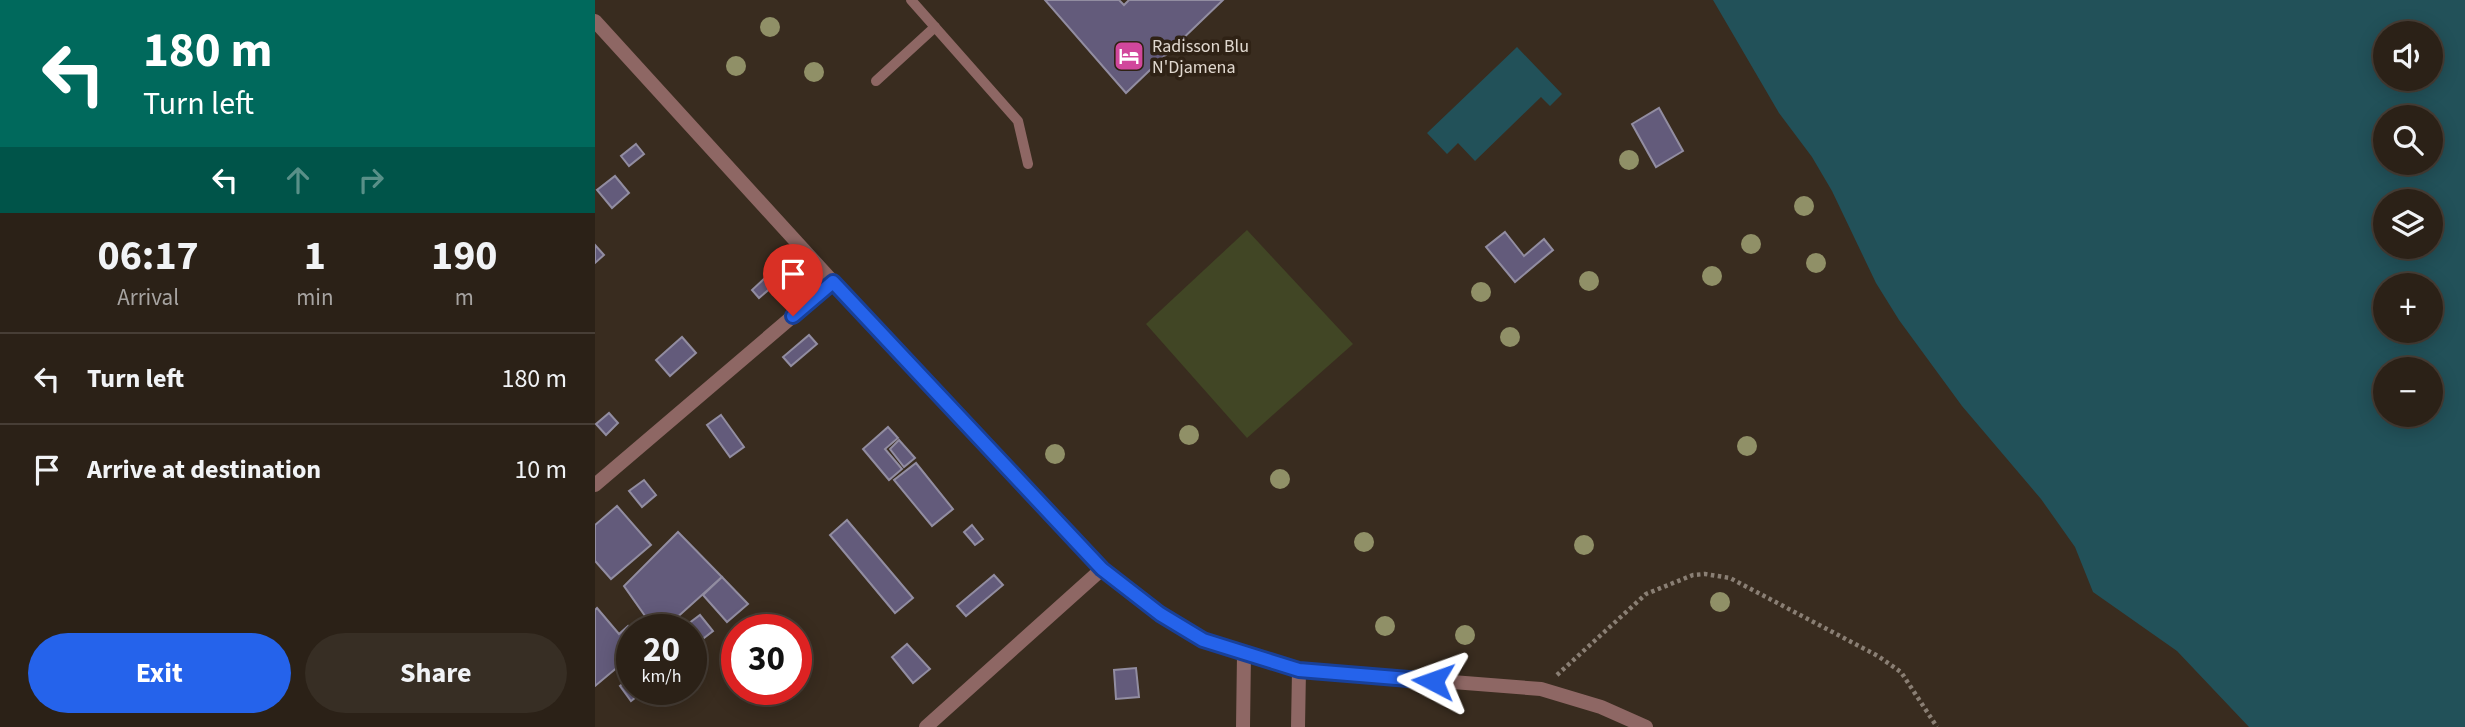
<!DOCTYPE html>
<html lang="en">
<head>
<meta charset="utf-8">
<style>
  :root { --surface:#2b2117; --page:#372e24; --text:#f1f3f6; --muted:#a6a3a1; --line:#473e36; --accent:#2563eb }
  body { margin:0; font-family:"Source Sans 3",sans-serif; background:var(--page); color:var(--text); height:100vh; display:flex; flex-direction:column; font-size:26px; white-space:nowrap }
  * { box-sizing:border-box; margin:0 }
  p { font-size:23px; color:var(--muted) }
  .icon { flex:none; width:38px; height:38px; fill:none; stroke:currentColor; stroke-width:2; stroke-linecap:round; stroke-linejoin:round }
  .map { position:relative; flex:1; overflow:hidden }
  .panel { display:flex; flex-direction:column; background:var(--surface); width:595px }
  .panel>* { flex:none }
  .top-card { background:#00695c; color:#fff; overflow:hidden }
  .fabs { position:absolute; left:1778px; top:21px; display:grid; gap:14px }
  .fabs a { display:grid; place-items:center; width:70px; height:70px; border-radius:50%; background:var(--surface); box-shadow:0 4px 18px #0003,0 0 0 2px var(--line); font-size:35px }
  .speed { position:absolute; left:21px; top:614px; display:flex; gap:14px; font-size:35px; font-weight:700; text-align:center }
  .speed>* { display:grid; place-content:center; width:91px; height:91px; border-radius:50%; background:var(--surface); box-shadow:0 4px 18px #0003,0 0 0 2px var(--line); line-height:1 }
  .speed small { font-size:18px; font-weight:400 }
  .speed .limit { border:10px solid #d22; background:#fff; color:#111 }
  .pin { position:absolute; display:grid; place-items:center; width:60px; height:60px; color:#fff; margin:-72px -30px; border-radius:50% 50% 50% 0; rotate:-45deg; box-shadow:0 0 7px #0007 }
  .pin .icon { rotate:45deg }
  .me { position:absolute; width:77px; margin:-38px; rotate:274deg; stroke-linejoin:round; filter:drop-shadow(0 0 5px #0008) }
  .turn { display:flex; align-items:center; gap:24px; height:147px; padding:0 28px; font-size:32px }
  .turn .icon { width:91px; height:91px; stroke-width:2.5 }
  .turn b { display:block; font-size:49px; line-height:60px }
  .lanes { display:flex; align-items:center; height:66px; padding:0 28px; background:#0003; justify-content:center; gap:35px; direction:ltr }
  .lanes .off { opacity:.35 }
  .eta { display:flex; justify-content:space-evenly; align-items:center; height:119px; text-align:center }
  .eta b { font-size:42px; font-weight:700; line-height:49px }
  .cta { display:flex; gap:14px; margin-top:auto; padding:14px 28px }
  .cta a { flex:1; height:80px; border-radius:42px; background:var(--accent); color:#fff; font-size:28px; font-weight:700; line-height:80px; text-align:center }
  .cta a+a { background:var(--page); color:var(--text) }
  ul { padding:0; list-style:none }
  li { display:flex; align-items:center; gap:21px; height:91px; padding:0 28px; border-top:2px solid var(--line) }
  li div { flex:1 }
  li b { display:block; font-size:26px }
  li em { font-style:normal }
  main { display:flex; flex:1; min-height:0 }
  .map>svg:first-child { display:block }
  .green { fill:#414625 }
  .water { fill:#225159; fill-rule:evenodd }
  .building { fill:#635b7b; stroke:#928da1; stroke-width:2 }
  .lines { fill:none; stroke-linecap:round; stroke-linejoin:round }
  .path { stroke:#8a7f74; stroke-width:4.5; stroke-dasharray:3.5 3.5; stroke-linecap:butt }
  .service { stroke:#8e6764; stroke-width:10 }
  .minor { stroke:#8e6764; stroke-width:14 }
  .tree { fill:#909067 }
  .route-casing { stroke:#184099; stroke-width:18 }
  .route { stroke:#2563eb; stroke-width:12 }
  .labels { text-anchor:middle; stroke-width:7; stroke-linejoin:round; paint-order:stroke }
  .poi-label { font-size:18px; fill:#e0d8cf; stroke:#2f2215; text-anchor:start }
</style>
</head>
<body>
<main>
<section class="panel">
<div class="top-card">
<div class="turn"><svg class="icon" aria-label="left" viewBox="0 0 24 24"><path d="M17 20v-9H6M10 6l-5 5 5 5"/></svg><div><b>180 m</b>Turn left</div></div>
<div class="lanes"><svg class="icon" aria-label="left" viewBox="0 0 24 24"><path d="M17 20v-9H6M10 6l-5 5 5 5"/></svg><svg class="icon off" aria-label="ahead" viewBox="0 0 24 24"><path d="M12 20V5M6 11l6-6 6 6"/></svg><svg class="icon off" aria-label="right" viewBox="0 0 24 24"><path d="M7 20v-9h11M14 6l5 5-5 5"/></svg></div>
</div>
<div class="eta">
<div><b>06:17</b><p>Arrival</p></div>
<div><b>1</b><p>min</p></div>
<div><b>190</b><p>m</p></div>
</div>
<ul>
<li><svg class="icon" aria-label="left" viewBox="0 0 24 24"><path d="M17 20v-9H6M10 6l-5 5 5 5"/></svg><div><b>Turn left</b></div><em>180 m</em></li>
<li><svg class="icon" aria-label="arrive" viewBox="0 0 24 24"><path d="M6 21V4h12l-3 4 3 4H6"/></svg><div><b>Arrive at destination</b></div><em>10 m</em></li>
</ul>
<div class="cta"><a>Exit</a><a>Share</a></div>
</section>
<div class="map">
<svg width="1870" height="727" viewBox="0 0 1870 727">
  <rect width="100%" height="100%" fill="#392c1f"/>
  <path class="green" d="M652,230L758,344L652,438L551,324Z"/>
  <g class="water">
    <path d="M1118,0H1870V727H1654L1582,651L1498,592L1480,547L1446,499L1367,406L1304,320L1281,283L1237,191L1217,157L1184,113ZM1790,33H1836V79H1790ZM1790,117H1836V163H1790ZM1790,201H1836V247H1790ZM1790,285H1836V331H1790ZM1790,369H1836V415H1790Z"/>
    <path d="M922,47L967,94L955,106L946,97L880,161L863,143L852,154L832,133Z"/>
  </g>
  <g class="building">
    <path d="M450,0H524L529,5L534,0H628L531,93Z"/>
    <path d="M1064,108L1088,151L1061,167L1037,124Z"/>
    <path d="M41,144L49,154L34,166L26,156Z"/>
    <path d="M20,176L34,193L17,208L2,190Z"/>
    <path d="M910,232L929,256L949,239L958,250L920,282L891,247Z"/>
    <path d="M0,245L9,255L0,263Z"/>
    <path d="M171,277L178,286L164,298L157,290Z"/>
    <path d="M214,335L222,344L196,366L188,357Z"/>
    <path d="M87,337L101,353L75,376L61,360Z"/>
    <path d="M14,413L23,423L11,435L1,424Z"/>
    <path d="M126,415L149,447L135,457L112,425Z"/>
    <path d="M293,427L303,438L290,449L307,469L294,480L268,449Z"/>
    <path d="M304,440L320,458L309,467L295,449Z"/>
    <path d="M321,463L358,509L337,526L299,480Z"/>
    <path d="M49,480L61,495L47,507L34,491Z"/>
    <path d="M22,506L56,545L16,579L0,561V525Z"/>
    <path d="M252,520L318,598L300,613L235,535Z"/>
    <path d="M377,525L388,539L380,545L369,532Z"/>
    <path d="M83,532L127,577L68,630H60L29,586Z"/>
    <path d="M399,575L408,585L371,616L362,606Z"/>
    <path d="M127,577L153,604L132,622L108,595Z"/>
    <path d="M2,608L24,634L33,626L37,632V655L0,686V610Z"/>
    <path d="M105,615L118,631L96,648V630H85Z"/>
    <path d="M312,644L335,669L318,683L297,657Z"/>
    <path d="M541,668L544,697L521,699L519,670Z"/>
    <path d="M37,677V690H50L36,701L25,686Z"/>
  </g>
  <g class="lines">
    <path class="path" d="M962,675L1051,594L1098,575L1110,574L1135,578L1283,656L1306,672L1342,727"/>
    <g class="service">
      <path d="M316,0L423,121L433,164"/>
      <path d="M281,81L340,27"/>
    </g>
    <g class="minor">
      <path d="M0,21L238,282L507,569L565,614L609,640L704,670L946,689L1006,707L1051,727"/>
      <path d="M0,485L238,282"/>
      <path d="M331,727L507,569"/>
      <path d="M648,727L649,654"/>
      <path d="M703,727L704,670"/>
    </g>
  </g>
  <g class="tree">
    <circle cx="175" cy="27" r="10"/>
    <circle cx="141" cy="66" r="10"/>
    <circle cx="219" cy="72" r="10"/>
    <circle cx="1034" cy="160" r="10"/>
    <circle cx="1209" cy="206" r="10"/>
    <circle cx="1156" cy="244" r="10"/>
    <circle cx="1221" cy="263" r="10"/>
    <circle cx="1117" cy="276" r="10"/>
    <circle cx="994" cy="281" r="10"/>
    <circle cx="886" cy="292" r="10"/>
    <circle cx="915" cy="337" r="10"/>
    <circle cx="594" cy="435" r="10"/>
    <circle cx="1152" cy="446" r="10"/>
    <circle cx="460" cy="454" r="10"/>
    <circle cx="685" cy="479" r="10"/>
    <circle cx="769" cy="542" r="10"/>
    <circle cx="989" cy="545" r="10"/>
    <circle cx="1125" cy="602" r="10"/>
    <circle cx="790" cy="626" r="10"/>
    <circle cx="870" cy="635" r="10"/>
  </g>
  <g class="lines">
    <g class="route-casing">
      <path id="route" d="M198,316L238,282L507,569L565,614L608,640L704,670L838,681"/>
    </g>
    <use href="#route" class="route"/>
  </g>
  <defs>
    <g id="hotel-square" transform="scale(1.575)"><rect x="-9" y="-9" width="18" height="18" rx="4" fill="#d1479c" stroke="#2f2215"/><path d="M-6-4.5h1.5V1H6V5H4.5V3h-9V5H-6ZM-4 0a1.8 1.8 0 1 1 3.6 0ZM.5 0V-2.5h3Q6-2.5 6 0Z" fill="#fff"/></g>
  </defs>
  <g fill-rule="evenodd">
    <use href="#hotel-square" x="534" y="56"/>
  </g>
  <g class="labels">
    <g class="poi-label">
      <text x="557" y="52">Radisson Blu<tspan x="557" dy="21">N'Djamena</tspan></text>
    </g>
  </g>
</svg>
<div class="fabs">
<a><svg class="icon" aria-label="sound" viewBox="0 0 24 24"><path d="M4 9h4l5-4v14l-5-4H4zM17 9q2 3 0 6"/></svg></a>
<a><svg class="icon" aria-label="search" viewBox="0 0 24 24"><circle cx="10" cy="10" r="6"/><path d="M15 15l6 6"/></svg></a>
<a><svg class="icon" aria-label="layers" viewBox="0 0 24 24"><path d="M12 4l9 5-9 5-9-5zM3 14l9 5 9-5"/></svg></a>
<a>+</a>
<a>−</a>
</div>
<div class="speed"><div>20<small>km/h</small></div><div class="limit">30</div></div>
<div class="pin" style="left:198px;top:316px;background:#d93025"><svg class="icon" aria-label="arrive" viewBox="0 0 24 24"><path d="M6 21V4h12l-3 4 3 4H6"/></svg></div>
<svg class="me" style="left:838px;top:681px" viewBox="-20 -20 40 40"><path d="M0-17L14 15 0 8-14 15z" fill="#2563eb" stroke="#fff" stroke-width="4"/></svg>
</div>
</main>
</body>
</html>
